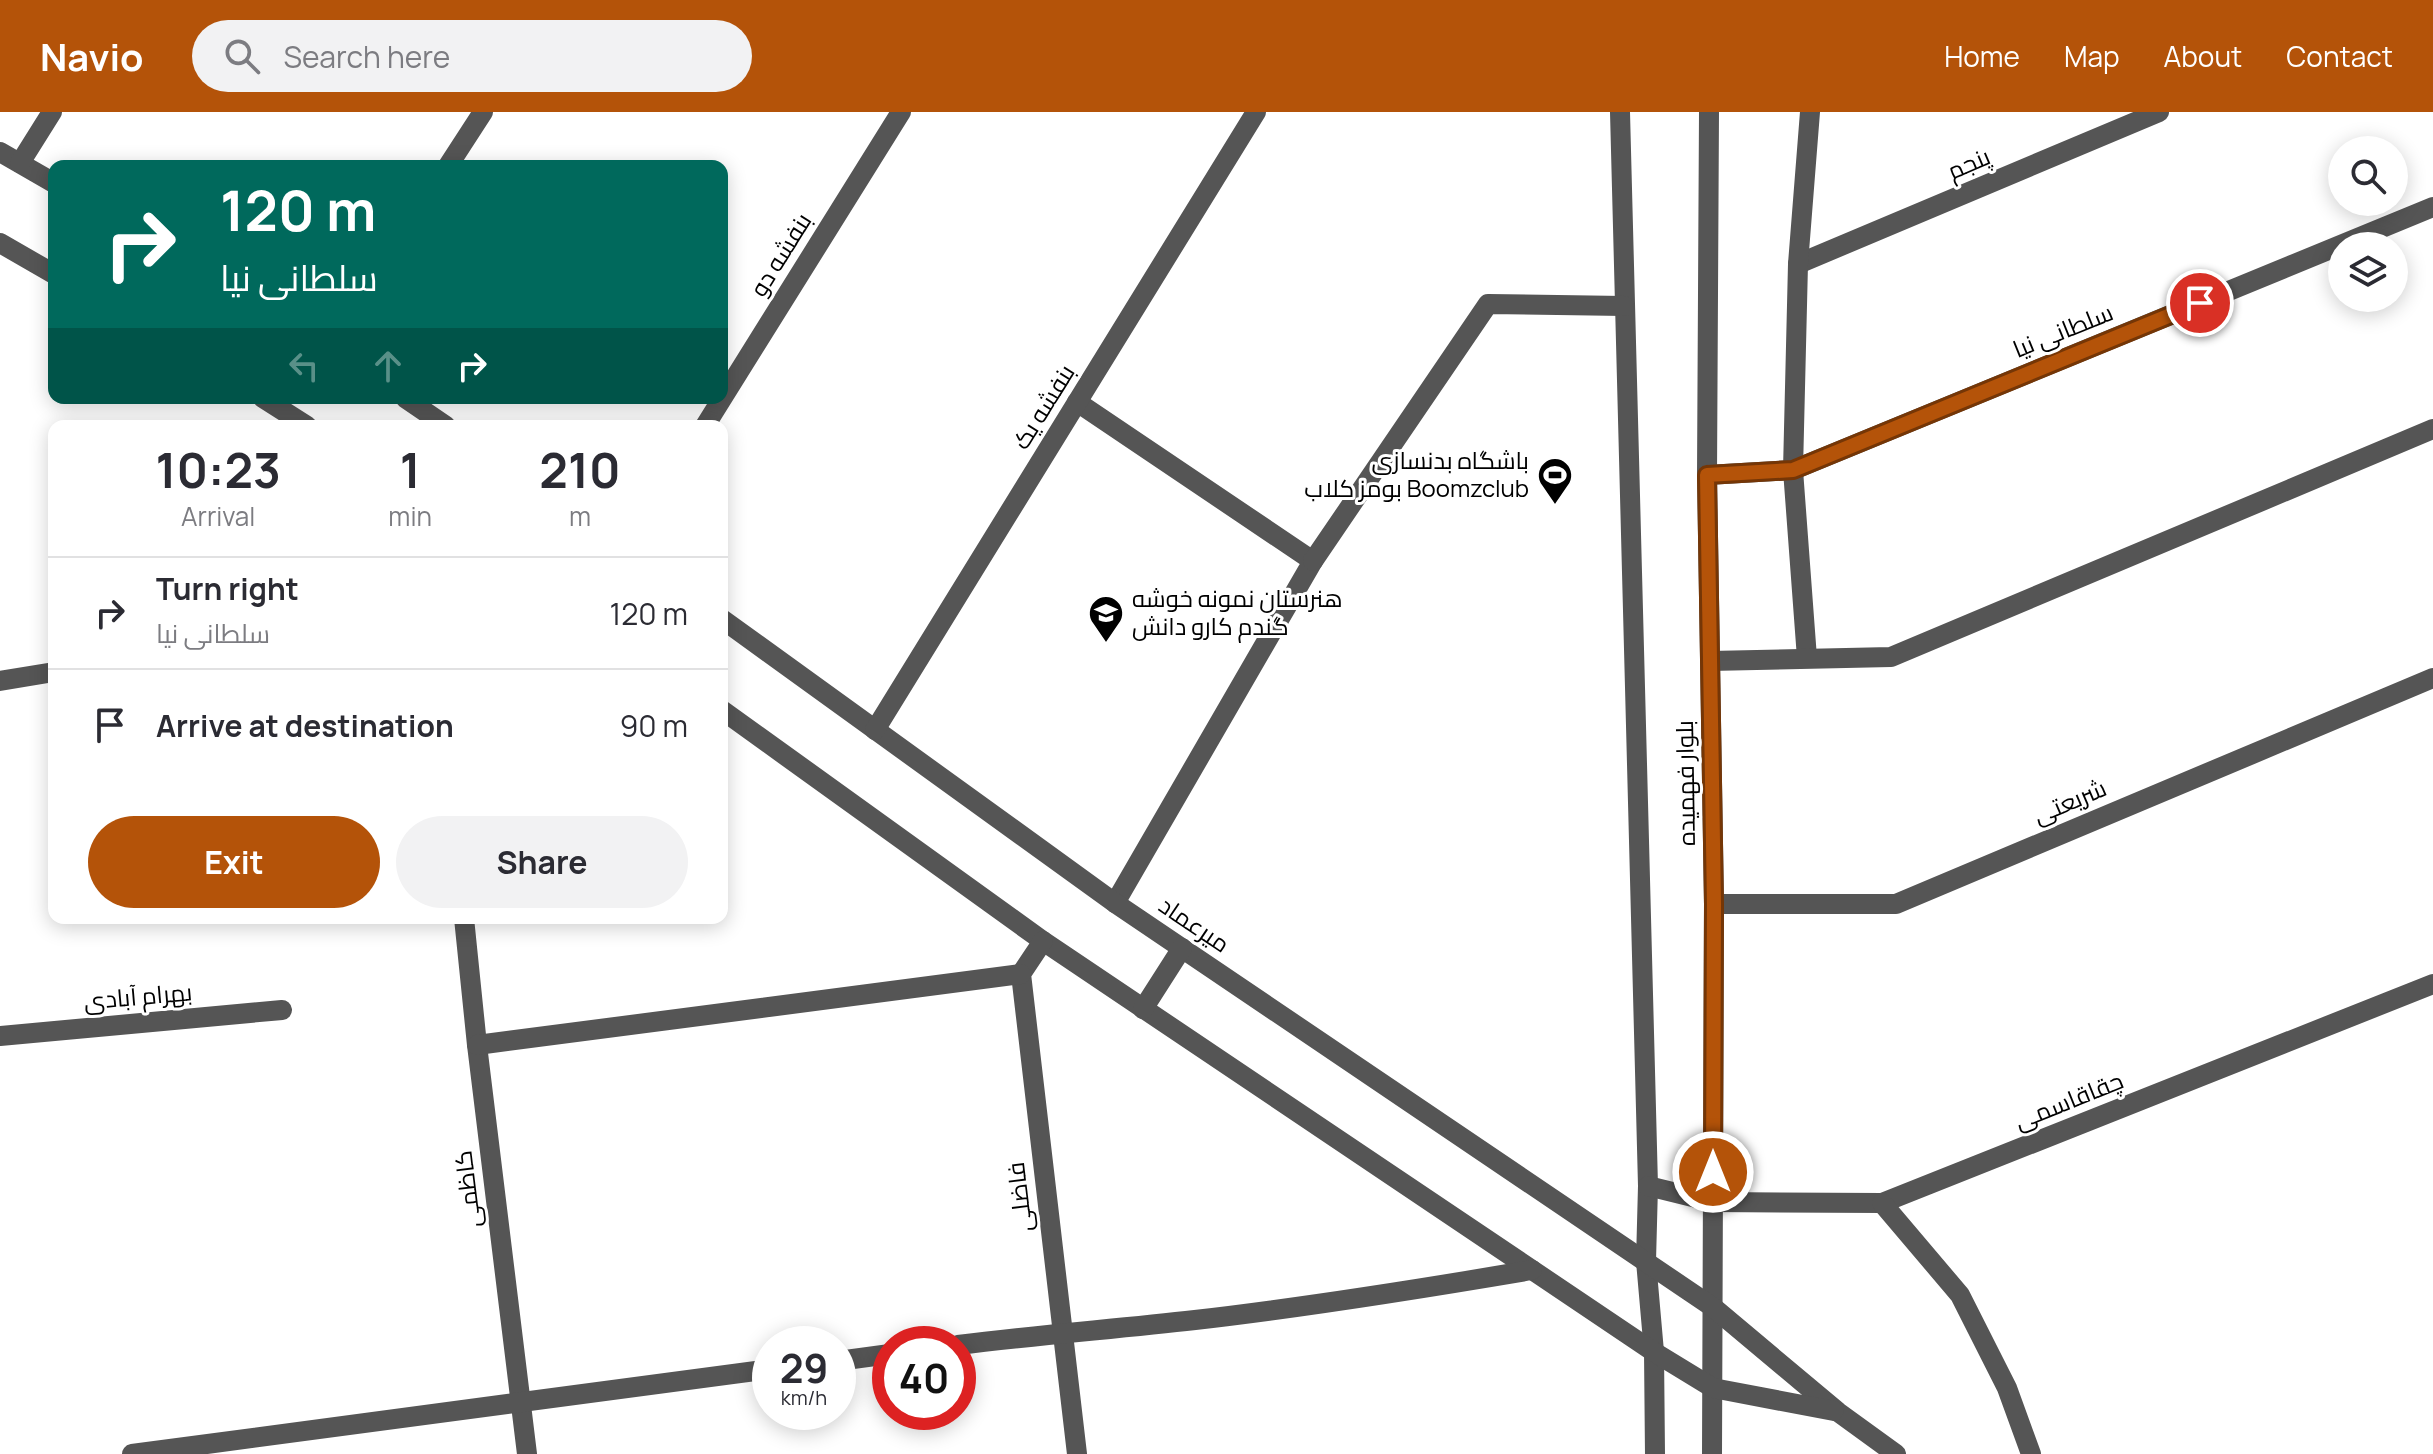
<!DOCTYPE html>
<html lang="en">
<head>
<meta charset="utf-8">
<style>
  :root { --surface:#fff; --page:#f2f2f3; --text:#2b2b33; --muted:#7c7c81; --line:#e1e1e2; --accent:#b45309 }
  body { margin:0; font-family:Manrope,Cairo,sans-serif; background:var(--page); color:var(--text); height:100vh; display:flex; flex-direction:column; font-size:30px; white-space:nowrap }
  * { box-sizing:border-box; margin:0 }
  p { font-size:26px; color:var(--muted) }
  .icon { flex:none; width:44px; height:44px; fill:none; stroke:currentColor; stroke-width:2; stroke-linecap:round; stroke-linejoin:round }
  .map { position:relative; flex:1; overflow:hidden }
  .drawer { position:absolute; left:48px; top:308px; width:680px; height:504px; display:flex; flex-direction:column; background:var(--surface); border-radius:16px; box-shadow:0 4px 20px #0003 }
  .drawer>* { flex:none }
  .top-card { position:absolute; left:48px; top:48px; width:680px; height:244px; border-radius:16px; box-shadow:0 4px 20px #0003; background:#00695c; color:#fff; overflow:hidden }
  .tools { position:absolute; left:2328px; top:24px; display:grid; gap:16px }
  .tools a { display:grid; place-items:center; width:80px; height:80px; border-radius:50%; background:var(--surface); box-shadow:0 4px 20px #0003; font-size:40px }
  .speed { position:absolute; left:752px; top:1214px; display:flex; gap:16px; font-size:40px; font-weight:700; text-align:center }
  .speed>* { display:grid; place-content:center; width:104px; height:104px; border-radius:50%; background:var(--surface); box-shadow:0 4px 20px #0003; line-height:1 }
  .speed small { font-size:20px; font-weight:400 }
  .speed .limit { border:12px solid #d22; background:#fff; color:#111 }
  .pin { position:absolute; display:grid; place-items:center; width:68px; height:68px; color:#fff; margin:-34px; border:4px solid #fff; border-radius:50%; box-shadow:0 2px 8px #0007 }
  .me { position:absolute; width:88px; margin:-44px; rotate:0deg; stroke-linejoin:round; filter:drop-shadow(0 0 6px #0008) }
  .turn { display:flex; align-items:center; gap:28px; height:168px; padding:0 40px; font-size:36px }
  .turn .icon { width:104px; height:104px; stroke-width:2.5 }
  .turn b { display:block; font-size:56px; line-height:68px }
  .lanes { display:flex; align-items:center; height:76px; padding:0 40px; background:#0003; justify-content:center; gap:40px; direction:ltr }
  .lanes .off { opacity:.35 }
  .eta { display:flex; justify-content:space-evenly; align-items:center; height:136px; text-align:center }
  .eta b { font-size:48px; font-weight:700; line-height:56px }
  .primary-button { display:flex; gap:16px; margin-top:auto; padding:16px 40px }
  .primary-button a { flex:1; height:92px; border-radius:48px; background:var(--accent); color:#fff; font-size:32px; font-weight:700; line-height:92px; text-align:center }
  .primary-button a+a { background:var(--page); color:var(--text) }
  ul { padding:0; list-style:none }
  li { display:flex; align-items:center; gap:24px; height:112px; padding:0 40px; border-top:2px solid var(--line) }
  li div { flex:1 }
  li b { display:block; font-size:30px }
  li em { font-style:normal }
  header { display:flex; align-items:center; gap:48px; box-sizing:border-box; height:112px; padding:0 40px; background:var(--accent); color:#fff }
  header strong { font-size:38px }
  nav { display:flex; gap:44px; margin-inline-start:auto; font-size:28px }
  .search { width:560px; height:72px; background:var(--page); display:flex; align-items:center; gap:20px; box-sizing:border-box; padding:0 28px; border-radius:44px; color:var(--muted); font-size:30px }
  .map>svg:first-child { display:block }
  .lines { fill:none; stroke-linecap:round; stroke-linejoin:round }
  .minor { stroke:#555; stroke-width:20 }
  .route-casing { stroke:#753606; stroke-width:20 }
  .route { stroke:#b45309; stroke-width:14 }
  .labels { text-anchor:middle; stroke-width:6; stroke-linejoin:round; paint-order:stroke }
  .street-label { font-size:24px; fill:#000; stroke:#fff }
  .poi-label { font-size:24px; fill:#000; stroke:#fff; text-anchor:end }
</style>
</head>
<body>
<header>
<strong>Navio</strong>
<div class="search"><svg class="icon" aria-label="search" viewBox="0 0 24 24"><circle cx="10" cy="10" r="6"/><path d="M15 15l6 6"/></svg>Search here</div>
<nav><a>Home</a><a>Map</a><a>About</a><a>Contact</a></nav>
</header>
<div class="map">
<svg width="2433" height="1342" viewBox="0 0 2433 1342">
  <rect width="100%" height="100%" fill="#fff"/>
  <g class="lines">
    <g class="minor">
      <path d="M1620,0L1648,1074L1646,1149L1654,1240L1655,1342"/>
      <path d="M1709,0L1707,363L1714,792L1712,1342"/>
      <path d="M0,40L54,71"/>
      <path d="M20,51L52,0"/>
      <path d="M448,54L483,0"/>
      <path d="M0,131L54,162"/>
      <path d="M1798,152L2159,0"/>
      <path d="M263,286L307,314"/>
      <path d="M405,286L446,314"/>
      <path d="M1077,290L1313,449L1115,791"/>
      <path d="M705,314L901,0"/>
      <path d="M1707,363L1793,358L2433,95"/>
      <path d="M1313,449L1488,192L1624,194"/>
      <path d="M722,507L1115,791L1714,1196L1838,1300L1896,1342"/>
      <path d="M1807,546L1793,358L1798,152L1810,0"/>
      <path d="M1710,549L1891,545L2433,317"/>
      <path d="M0,569L54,560"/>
      <path d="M722,598L1043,829L1654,1240L1713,1276L1834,1299"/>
      <path d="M875,618L1256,0"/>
      <path d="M1714,792H1896L2433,566"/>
      <path d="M464,806L477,933L527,1342"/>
      <path d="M1043,829L1021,862L1077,1342"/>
      <path d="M1143,897L1182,836"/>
      <path d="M0,924L282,898"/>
      <path d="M477,933L1021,862"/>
      <path d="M1648,1074L1713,1090L1882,1091L2433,872"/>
      <path d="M1882,1091L1960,1183L2007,1276L2031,1342"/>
      <path d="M958,1233C1037,1223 1116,1217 1195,1208C1308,1195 1420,1177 1532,1158"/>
      <path d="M838,1249L890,1242"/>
      <path d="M132,1342L770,1257"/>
    </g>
  </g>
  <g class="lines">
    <g class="route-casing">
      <path id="route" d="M1713,1060L1714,792L1707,363L1793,358L2200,191"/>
    </g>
    <use href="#route" class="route"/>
  </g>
  <defs>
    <g id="stadium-pin" transform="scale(1.8)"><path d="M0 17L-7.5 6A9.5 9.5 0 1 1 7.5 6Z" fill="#000" stroke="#fff"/><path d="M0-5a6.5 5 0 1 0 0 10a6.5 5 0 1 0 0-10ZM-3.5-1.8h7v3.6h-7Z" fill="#fff"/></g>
    <g id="school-pin" transform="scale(1.8)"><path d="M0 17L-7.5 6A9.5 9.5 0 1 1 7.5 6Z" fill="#000" stroke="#fff"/><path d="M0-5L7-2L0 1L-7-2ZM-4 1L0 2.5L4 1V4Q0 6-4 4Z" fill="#fff"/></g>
  </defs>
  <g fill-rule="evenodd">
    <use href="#stadium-pin" x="1555" y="363"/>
    <use href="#school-pin" x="1106" y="501"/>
  </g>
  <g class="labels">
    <g class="street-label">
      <text transform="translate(1969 52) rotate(-23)" y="8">پنجم</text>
      <text transform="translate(781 143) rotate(-58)" y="8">بنفشه دو</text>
      <text transform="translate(2063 219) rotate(-22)" y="8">سلطانی نیا</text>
      <text transform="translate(1044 295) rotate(-58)" y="8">بنفشه یک</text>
      <text transform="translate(1686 671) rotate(-91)" y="8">بلوار فهمیده</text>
      <text transform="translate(2070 690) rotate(-23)" y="8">شریعتی</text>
      <text transform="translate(1194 813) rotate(34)" y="8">میرعماد</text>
      <text transform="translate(138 885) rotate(-5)" y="8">بهرام آبادی</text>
      <text transform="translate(2069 989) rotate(-22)" y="8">چقاقاسمی</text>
      <text transform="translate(468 1077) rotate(-97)" y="8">کاظمی</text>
      <text transform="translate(1020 1085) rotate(-97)" y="8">فاضلی</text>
    </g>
    <g class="poi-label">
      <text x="1529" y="357">باشگاه بدنسازی<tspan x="1529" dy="28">بومز کلاب Boomzclub</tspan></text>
      <text x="1132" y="495" text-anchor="start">هنرستان نمونه خوشه<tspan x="1132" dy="28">گندم کارو دانش</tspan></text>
    </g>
  </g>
</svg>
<div class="tools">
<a><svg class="icon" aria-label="search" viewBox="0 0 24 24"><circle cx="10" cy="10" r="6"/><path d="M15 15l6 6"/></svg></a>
<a><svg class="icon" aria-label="layers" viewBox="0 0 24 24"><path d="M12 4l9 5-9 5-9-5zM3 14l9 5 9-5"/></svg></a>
</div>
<div class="speed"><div>29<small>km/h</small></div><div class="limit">40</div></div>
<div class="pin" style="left:2200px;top:191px;background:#d93025"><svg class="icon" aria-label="arrive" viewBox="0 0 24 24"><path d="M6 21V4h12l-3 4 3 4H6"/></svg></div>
<svg class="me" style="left:1713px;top:1060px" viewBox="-20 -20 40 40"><circle r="17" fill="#b45309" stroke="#fff" stroke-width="3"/><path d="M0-11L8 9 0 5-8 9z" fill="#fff"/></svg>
<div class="top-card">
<div class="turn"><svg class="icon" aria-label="right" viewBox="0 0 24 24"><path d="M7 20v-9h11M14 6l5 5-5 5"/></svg><div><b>120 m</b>سلطانی نیا</div></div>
<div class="lanes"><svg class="icon off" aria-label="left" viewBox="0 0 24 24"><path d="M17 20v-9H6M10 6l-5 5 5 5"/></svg><svg class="icon off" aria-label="ahead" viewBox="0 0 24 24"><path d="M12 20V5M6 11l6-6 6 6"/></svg><svg class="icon" aria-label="right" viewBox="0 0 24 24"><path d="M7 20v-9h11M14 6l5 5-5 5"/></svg></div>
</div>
<section class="drawer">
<div class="eta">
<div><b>10:23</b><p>Arrival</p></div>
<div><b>1</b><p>min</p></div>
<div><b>210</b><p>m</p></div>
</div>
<ul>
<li><svg class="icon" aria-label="right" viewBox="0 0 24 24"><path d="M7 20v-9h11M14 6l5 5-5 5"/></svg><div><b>Turn right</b><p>سلطانی نیا</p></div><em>120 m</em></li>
<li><svg class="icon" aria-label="arrive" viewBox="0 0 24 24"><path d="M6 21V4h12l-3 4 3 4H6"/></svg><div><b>Arrive at destination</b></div><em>90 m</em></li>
</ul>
<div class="primary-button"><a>Exit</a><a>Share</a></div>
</section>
</div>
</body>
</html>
